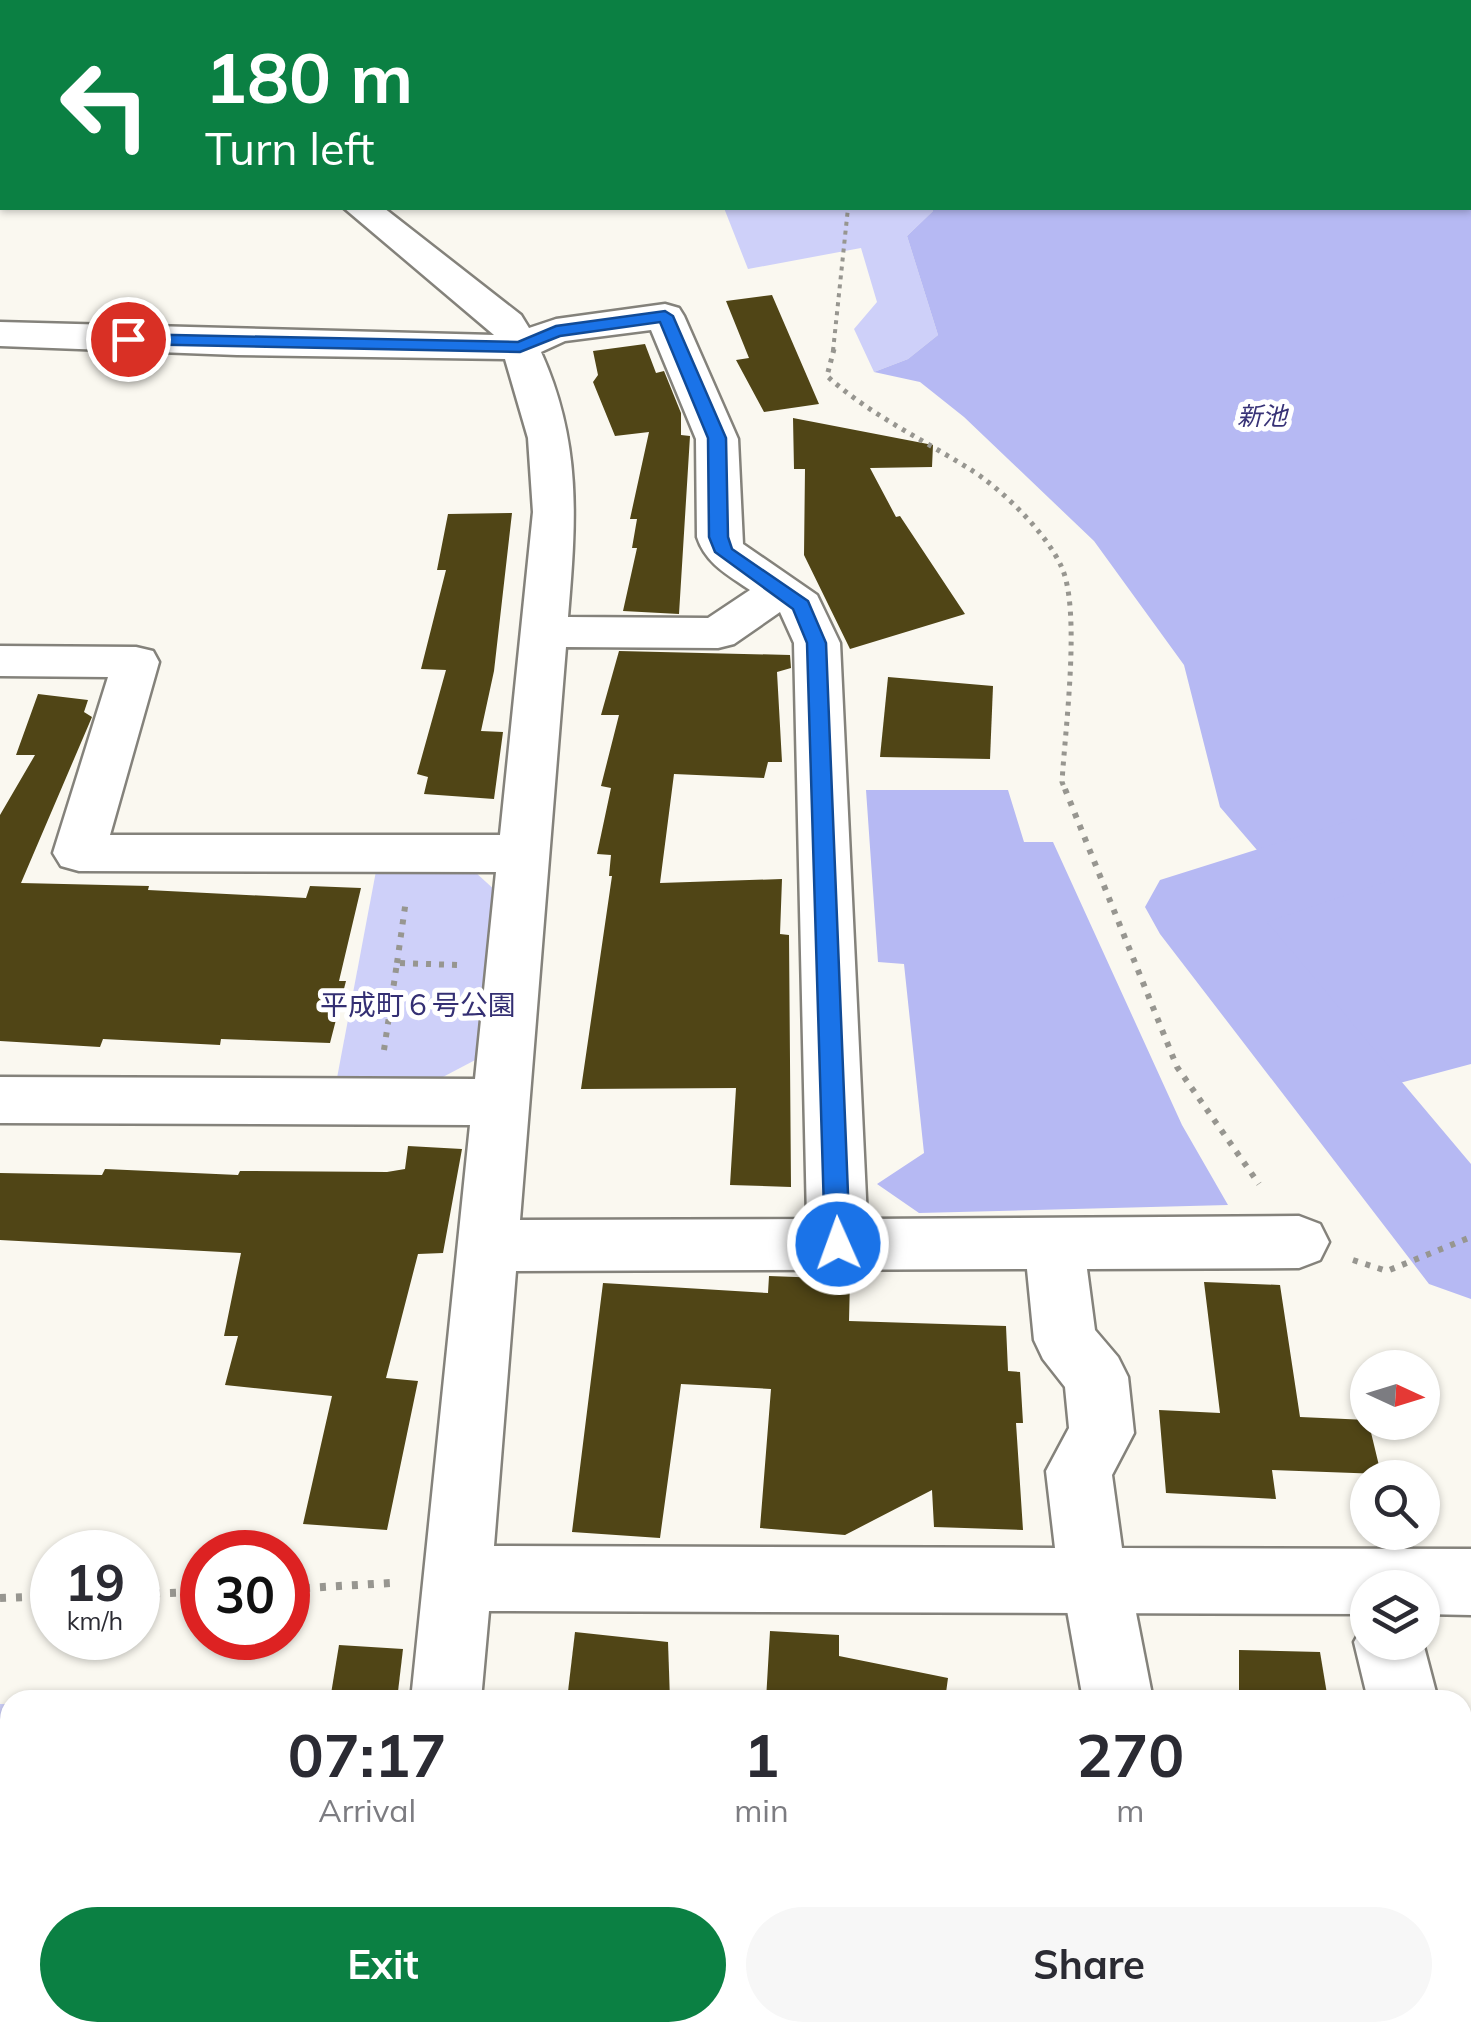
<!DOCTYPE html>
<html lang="en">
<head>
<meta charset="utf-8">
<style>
  :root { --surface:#fff; --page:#f7f7f7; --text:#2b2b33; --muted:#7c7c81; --accent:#0b8043 }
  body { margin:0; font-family:Mulish,"Noto Sans JP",sans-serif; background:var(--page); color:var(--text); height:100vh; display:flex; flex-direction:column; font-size:38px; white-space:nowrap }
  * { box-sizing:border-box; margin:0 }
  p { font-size:32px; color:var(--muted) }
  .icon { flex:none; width:55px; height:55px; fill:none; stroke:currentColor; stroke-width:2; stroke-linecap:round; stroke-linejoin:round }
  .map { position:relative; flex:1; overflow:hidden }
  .panel { position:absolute; left:0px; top:1690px; width:1472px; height:352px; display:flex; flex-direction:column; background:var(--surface); border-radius:30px 30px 0 0; box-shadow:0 2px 8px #0004 }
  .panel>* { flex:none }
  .top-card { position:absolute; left:0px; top:0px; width:1472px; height:210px; box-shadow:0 2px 8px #0004; background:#0b8043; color:#fff; overflow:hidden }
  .needle { width:65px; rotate:94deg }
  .fabs { position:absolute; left:1350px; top:1350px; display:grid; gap:20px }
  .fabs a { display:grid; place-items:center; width:90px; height:90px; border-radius:50%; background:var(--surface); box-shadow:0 2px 8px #0004; font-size:50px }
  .speed { position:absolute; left:30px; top:1530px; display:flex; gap:20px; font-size:50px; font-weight:700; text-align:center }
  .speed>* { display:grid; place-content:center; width:130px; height:130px; border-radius:50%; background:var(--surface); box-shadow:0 2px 8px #0004; line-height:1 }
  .speed small { font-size:25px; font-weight:400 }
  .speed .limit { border:15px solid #d22; background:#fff; color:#111 }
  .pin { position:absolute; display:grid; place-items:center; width:85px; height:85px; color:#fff; margin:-42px; border:5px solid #fff; border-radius:50%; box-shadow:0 2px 10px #0007 }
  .me { position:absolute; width:110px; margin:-55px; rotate:358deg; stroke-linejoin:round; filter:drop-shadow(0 0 8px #0008) }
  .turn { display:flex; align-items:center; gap:35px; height:210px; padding:0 40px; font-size:45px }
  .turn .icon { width:130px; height:130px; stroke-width:2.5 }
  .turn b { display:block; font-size:70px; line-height:85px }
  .eta { display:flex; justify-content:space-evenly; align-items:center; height:170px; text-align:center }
  .eta b { font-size:60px; font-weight:700; line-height:70px }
  .cta { display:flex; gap:20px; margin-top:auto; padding:20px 40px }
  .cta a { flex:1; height:115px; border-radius:60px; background:var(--accent); color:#fff; font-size:40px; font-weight:700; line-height:115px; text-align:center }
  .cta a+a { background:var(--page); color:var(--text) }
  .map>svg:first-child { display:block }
  .green { fill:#ced0f9 }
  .water { fill:#b6b9f3 }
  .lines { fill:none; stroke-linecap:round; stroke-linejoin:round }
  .river { fill:#b6b9f3; fill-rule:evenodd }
  .building { fill:#504516 }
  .minor-casing { stroke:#84827b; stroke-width:5 }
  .tertiary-casing { stroke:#84827b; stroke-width:5 }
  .path-far3 { stroke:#979690; stroke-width:4; stroke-dasharray:4 5; stroke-linecap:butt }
  .path-far2 { stroke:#979690; stroke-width:5; stroke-dasharray:4 6; stroke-linecap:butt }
  .path-far1 { stroke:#979690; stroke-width:6; stroke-dasharray:5 8; stroke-linecap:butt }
  .path { stroke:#979690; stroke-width:8; stroke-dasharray:6 10; stroke-linecap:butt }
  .minor { fill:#fff; fill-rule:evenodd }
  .tertiary { fill:#fff; fill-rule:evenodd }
  .route { fill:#1a73e8; stroke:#114b97; stroke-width:2.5 }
  .labels { text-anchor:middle; stroke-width:10; stroke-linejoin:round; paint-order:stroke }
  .far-water-label { font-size:25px; font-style:italic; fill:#373276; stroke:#fff }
  .park-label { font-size:28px; fill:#342f73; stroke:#fff }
</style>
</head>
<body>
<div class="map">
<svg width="1471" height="2041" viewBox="0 0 1471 2041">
  <rect width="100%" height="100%" fill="#faf8f0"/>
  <g class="green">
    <path d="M423,0H823L825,2H423Z"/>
    <path d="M724,208H931L933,211L907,236L938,335L908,359L874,372L854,329L877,302L861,248L748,269Z"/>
    <path d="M376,871L475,872L497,892L479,1058L441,1078H337Z"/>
    <path d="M0,1704H10V2032L474,2033L473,2041H0Z"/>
  </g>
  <g class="water">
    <path d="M823,0H1403L1404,2H825Z"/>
    <path d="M1471,84V1064L1396,1084L1204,881L1263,857L1220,807L1184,665L1094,541L964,417L920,382L874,372L908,359L938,335L907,236L933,211L931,208H1470Z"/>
    <path d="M866,790H1008L1024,842H1053L1182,1125L1228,1205L919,1213L877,1184L924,1153L904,964L878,962Z"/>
  </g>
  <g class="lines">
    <path class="river" d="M1364,816L1399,827L1414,852L1399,877L1267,922L1471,1164V1299L1429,1284L1160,934L1145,907L1160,880Z"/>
  </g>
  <g class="building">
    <path d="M772,295L819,404L764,412L736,360L749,358L726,301Z"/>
    <path d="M645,344L656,373L664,371L681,413V435L690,436L679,614L623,611L637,548H632L637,519H630L649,432L615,436L593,382L598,375L593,351Z"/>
    <path d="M793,418L933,445L932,467L870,468L896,517L900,516L965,614L850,649L804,555L805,469H794Z"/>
    <path d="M512,513L494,671L481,731L503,732L494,799L424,794L428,777L417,774L446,670L421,669L446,570H437L448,514Z"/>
    <path d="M619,651L790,655L791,668L777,672L782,762H768L764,778L674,774L660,883L782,879L780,934L789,935L791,1187L730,1185L736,1088L581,1089L612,876H609L611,855L597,854L611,788L601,786L619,715H601Z"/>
    <path d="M888,677L993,686L990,759L880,757Z"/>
    <path d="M38,694L88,700L84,712L92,717L21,883L149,886L148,890L306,898L310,886L361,888L339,981H346L330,1043L221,1039L220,1045L103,1039L100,1047L0,1041V815L35,755H16Z"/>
    <path d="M408,1146L462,1149L443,1253L418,1254L386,1378L418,1381L387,1530L303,1524L332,1396L225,1385L238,1336H224L241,1253L0,1240V1173L102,1175L105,1169L238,1175L240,1171L387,1172L405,1169Z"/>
    <path d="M769,1276L850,1279L849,1321L1006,1326L1008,1371L1020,1372L1023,1423H1016L1023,1530L934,1527L932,1490L845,1535L760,1528L771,1389L681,1384L660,1538L572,1532L603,1283L768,1293Z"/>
    <path d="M1204,1282L1280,1285L1300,1417L1368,1420L1381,1474L1272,1470L1276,1499L1166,1493L1159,1410L1220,1413Z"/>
    <path d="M770,1631L839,1635V1656L948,1678L945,1700H766Z"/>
    <path d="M575,1632L668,1642L670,1700H567Z"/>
    <path d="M339,1645L403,1649L397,1700H330Z"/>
    <path d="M1239,1650L1320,1652L1328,1700H1239Z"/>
  </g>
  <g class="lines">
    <g class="minor-casing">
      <g id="minor">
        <path d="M0,155L2,156V178L0,177Z"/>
        <path d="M344,208H384L521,315L529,328L556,319L665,304L679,308L684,316L738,439L743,544L817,595L840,643L867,1219L1299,1216L1320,1224L1329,1242L1320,1260L1299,1268L1087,1269L1095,1330L1118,1357L1128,1377L1134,1433L1112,1475L1122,1548L1471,1549V1615L1422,1614V1588H1368V1614L489,1611L481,1700H411L470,1125L0,1123V1077L475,1079L496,872L79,871L61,866L53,853L108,677L0,676V646L136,647L153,651L159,662L110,835H500L533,512L528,438L505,359L237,355L0,346V322L494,335ZM651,330L696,439L697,537C706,564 728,575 750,590L708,618L568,617C576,521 582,443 541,352L565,341ZM780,612L794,643L807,1219L520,1220L566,647L718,648L734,644ZM1027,1269L1034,1340L1043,1359L1065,1387L1069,1428L1046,1471L1055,1548L494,1546L516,1271Z"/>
        <path d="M1368,1617V1642H1422V1639L1438,1700H1368L1354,1642Z"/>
        <path d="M1462,1922L1471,1925V2036L1462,2032Z"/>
        <path d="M378,2032H456L455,2041H377Z"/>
        <path d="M829,2032H907L908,2041H830Z"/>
      </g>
    </g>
    <g class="tertiary-casing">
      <g id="tertiary">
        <path d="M1096,1549L1120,1559L1130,1582L1153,1700H1083L1062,1582L1072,1559Z"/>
        <path d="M1133,2032H1211L1212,2041H1134Z"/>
      </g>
    </g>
    <path class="path-far3" d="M833,351L848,208"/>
    <path class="path-far2" d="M834,349L827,376C869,414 920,438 968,468C1000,487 1047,533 1062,568C1081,612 1065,730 1062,782L1066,792"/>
    <g class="path-far1">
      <path d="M1065,789L1177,1067L1259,1184"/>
      <path d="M397,963L406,900"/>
      <path d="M384,1050L397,963L458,965"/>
      <path d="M1353,1260L1387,1271L1471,1237"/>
    </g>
    <g class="path">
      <path d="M288,1589L391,1583"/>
      <path d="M138,1594L202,1592"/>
      <path d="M0,1598L52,1596"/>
    </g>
    <use href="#minor" class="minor"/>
    <use href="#tertiary" class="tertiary"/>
  </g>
  <path class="route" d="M665,311L673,316L726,438L728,537L732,549L808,601L826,643L850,1244L847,1252L838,1255L829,1252L825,1244L807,643L793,609L715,552L709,537L708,438L660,322L560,336L520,352L128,344L120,339L128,334L518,342L556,326Z"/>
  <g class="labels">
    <g class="far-water-label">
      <text x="1262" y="425">新池</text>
    </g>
    <g class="park-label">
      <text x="418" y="1015">平成町６号公園</text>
    </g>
  </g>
</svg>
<div class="fabs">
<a><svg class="needle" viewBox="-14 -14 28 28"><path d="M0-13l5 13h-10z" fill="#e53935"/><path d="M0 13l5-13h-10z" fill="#7c7c81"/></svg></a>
<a><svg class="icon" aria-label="search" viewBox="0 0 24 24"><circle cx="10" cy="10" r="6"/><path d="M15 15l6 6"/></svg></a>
<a><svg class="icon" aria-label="layers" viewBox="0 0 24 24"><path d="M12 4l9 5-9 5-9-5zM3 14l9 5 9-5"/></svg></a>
</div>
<div class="speed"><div>19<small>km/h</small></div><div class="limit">30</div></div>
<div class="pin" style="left:128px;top:339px;background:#d93025"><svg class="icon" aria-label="arrive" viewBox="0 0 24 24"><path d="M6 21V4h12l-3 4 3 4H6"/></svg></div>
<svg class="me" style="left:838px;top:1244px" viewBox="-20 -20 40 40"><circle r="17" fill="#1a73e8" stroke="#fff" stroke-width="3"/><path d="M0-11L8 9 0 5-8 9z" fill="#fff"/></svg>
<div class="top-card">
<div class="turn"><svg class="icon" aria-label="left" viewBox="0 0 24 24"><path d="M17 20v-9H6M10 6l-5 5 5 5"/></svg><div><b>180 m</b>Turn left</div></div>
</div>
<section class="panel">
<div class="eta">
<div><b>07:17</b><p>Arrival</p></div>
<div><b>1</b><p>min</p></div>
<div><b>270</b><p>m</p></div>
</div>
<div class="cta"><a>Exit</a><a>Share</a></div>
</section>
</div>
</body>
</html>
